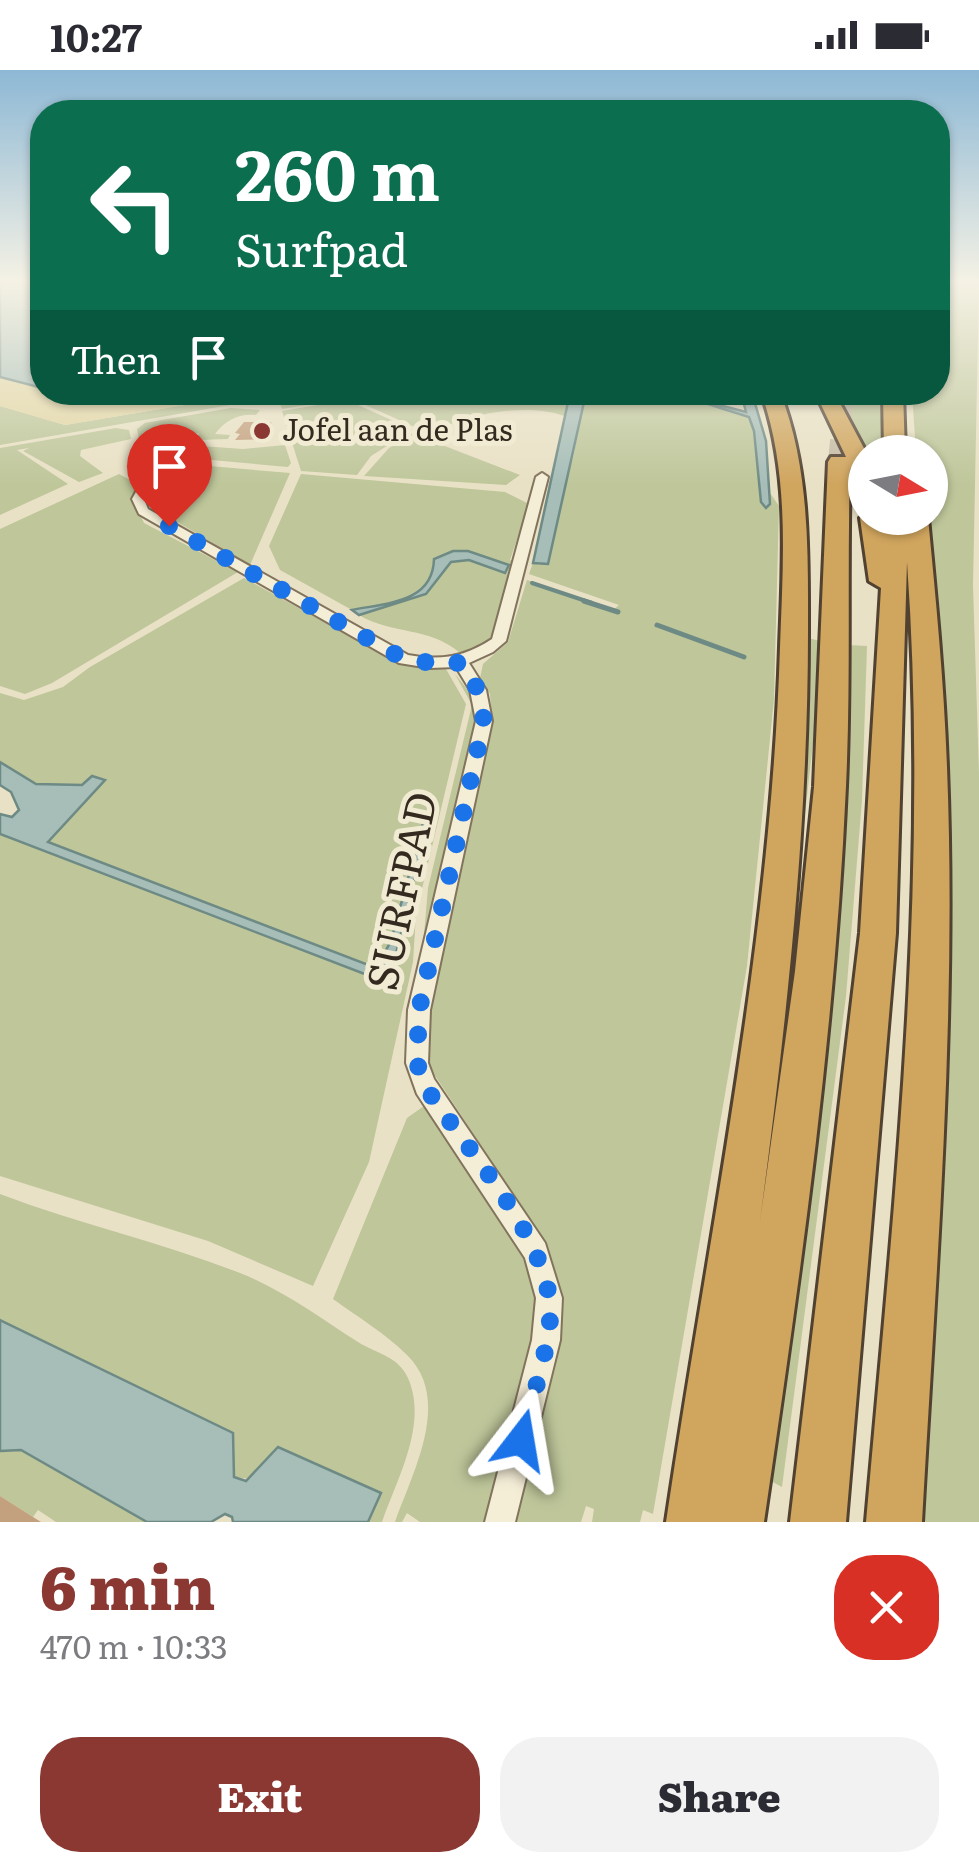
<!DOCTYPE html>
<html lang="en">
<head>
<meta charset="utf-8">
<style>
  :root { --surface:#fff; --page:#f2f2f3; --text:#2b2b33; --muted:#7c7c81; --accent:#8b3833 }
  body { margin:0; font-family:Literata,serif; background:var(--page); color:var(--text); height:100vh; display:flex; flex-direction:column; font-size:38px; white-space:nowrap }
  * { box-sizing:border-box; margin:0 }
  p { font-size:32px; color:var(--muted) }
  .icon { flex:none; width:55px; height:55px; fill:none; stroke:currentColor; stroke-width:2; stroke-linecap:round; stroke-linejoin:round }
  .map { position:relative; height:1452px; overflow:hidden }
  .sheet { display:flex; flex-direction:column; background:var(--surface); flex:1 }
  .sheet>* { flex:none }
  .guide { position:absolute; left:30px; top:30px; width:920px; height:305px; border-radius:40px; box-shadow:0 2px 8px #0004; background:#0b6e4f; color:#fff; overflow:hidden }
  .needle { width:65px; rotate:100deg }
  .buttons { position:absolute; left:848px; top:365px; display:grid; gap:20px }
  .buttons a { display:grid; place-items:center; width:100px; height:100px; border-radius:50%; background:var(--surface); box-shadow:0 2px 8px #0004; font-size:50px }
  .pin { position:absolute; display:grid; place-items:center; width:85px; height:85px; color:#fff; margin:-102px -42px; border-radius:50% 50% 50% 0; rotate:-45deg; box-shadow:0 0 10px #0007 }
  .pin .icon { rotate:45deg }
  .me { position:absolute; width:110px; margin:-55px; rotate:14deg; stroke-linejoin:round; filter:drop-shadow(0 0 8px #0008) }
  .turn { display:flex; align-items:center; gap:35px; height:210px; padding:0 40px; font-size:45px }
  .turn .icon { width:130px; height:130px; stroke-width:2.5 }
  .turn b { display:block; font-size:70px; line-height:85px }
  .then { display:flex; align-items:center; height:95px; padding:0 40px; background:#0003; gap:20px; font-size:38px }
  .round { display:grid; place-items:center; flex:none; width:105px; height:105px; border-radius:40px; background:var(--page) }
  .headline { display:flex; align-items:center; justify-content:space-between; height:170px; padding:0 40px }
  h1 { font-size:60px; font-weight:800; line-height:75px; color:var(--accent) }
  .cta { display:flex; gap:20px; margin-top:auto; padding:20px 40px }
  .cta a { flex:1; height:115px; border-radius:40px; background:var(--accent); color:#fff; font-size:40px; font-weight:800; line-height:115px; text-align:center }
  .cta a+a { background:var(--page); color:var(--text) }
  .status { display:flex; justify-content:space-between; align-items:center; height:70px; padding:0 50px; background:var(--surface); direction:ltr }
  .status svg { height:28px; fill:currentColor }
  .map>svg:first-child { display:block }
  .green { fill:#bec69a }
  .sand { fill:#e2d6a5 }
  .water { fill:#a6bdb8; stroke:#6e8a85; stroke-width:2.5 }
  .lines { fill:none; stroke-linecap:round; stroke-linejoin:round }
  .stream-far1 { stroke:#6e8a85; stroke-width:4 }
  .stream { stroke:#6e8a85; stroke-width:5 }
  .building { fill:#c3a07e }
  .highway-tunnel-far1 { stroke:#c5bca4; stroke-width:18; stroke-dasharray:18 9; stroke-linecap:butt }
  .highway-tunnel { stroke:#c5bca4; stroke-width:22; stroke-dasharray:22 11; stroke-linecap:butt }
  .street-casing { stroke:#82735d; stroke-width:4 }
  .highway-casing { stroke:#504131; stroke-width:6 }
  .street { fill:#f5eed7; fill-rule:evenodd }
  .highway { fill:#d0a55e; fill-rule:evenodd }
  .route { stroke:#1a73e8; stroke-width:18; stroke-dasharray:0 32.4 }
  .poi-dot { fill:#8b3833; stroke:#f1ebd3; stroke-width:4 }
  .labels { text-anchor:middle; stroke-width:10; stroke-linejoin:round; paint-order:stroke }
  .far-poi-label { font-size:30px; fill:#342a1f; stroke:#f1ebd3; text-anchor:start }
  .near-street-label { font-size:42px; fill:#342a1f; stroke:#f1ebd3 }
</style>
</head>
<body>
<div class="status"><b>10:27</b><svg viewBox="0 0 49 12"><path d="M0 12V9h3v3zM5 12V6h3v6zM10 12V3h3v9zM15 12V0h3v12zM26 1h20v11H26zM47 4h2v5h-2z"/></svg></div>
<div class="map">
<svg width="979" height="1452" viewBox="0 0 979 1452">
  <rect width="100%" height="100%" fill="#e9e1c5"/>
  <g class="green">
    <path d="M938,212H979L973,516L979,703V1452H924L938,1175L948,753L943,586L928,448L930,382H916L912,323L938,322Z"/>
    <path d="M359,322L570,323L565,346C525,332 469,344 432,362L430,368L437,373L520,405L506,415L364,406L389,378L419,359L350,328L282,339L276,323L301,330Z"/>
    <path d="M256,323L230,335L0,375V336L65,355Z"/>
    <path d="M586,323H673L749,347L752,352L761,432L770,434V423L779,436L774,629L747,896L653,1444L643,1440L640,1452H592L594,1439L586,1436L581,1452H515C516,1434 523,1416 527,1399C548,1316 578,1255 544,1171L430,998L427,981L430,935L492,656L490,624L480,608L483,594L508,572L527,510L613,540L619,535L529,504L533,493L540,495L573,388Z"/>
    <path d="M836,323H886L888,382H869Z"/>
    <path d="M347,330L409,358V362L371,386L357,405L301,401L282,341Z"/>
    <path d="M231,338L260,340L256,345C240,343 225,350 215,364L230,365L228,369L197,370L199,363L139,369L137,359L145,353Z"/>
    <path d="M116,358L129,360L131,369L81,380L80,386L103,403L79,412L23,381L29,378L17,380L68,414L0,445V378Z"/>
    <path d="M187,375L243,379L285,375L291,393L288,397L178,387Z"/>
    <path d="M174,393L290,403L250,495L152,437L149,426Z"/>
    <path d="M119,404L138,414L134,432L144,453L238,502L52,613L25,624L0,616V459Z"/>
    <path d="M301,404L505,422L529,434L510,490L516,492C508,525 505,587 460,583C429,556 392,565 359,545L426,524L451,492L469,490L499,501L509,495L460,480L433,503L420,522L404,530L352,540L280,500L269,476Z"/>
    <path d="M244,508L395,591L446,599L466,634L416,844L413,892L369,1092L313,1216L208,1171L0,1106V764L396,916C384,888 419,784 428,749L424,750L391,871L377,898L47,772L82,715L36,714L0,692V623L24,630L63,617L90,597Z"/>
    <path d="M804,567L820,571L814,664L783,940Z"/>
    <path d="M848,575L867,576L862,730L846,926L782,1417L767,1409Z"/>
    <path d="M455,604L474,628L476,648L423,876L428,818L472,635Z"/>
    <path d="M424,1036C454,1068 520,1167 533,1207C538,1222 537,1238 537,1254L484,1452H420L407,1443L402,1452H395C412,1403 453,1330 407,1285C386,1264 358,1247 333,1229L407,1048Z"/>
    <path d="M0,1124C79,1154 161,1172 240,1203C283,1220 319,1247 358,1272C377,1284 401,1286 410,1313C426,1358 397,1409 382,1452H368L381,1423L234,1407L192,1342L0,1250Z"/>
    <path d="M20,1380L147,1452H56L38,1440L33,1447L0,1426V1381Z"/>
  </g>
  <path class="sand" d="M0,307L42,318V322L108,326L256,323L65,355L0,336Z"/>
  <g class="water">
    <path d="M0,212L42,214V318L0,307Z"/>
    <path d="M570,323H586L548,494L533,493Z"/>
    <path d="M673,323L746,342L741,323H752L766,371L770,434L766,438L761,432L754,361L749,347Z"/>
    <path d="M453,481H468L509,495L505,503L469,490L451,492L426,524L359,545L352,540C386,533 433,533 434,489Z"/>
    <path d="M0,692L36,714L82,715L92,706L105,710L48,772L376,898L391,871L424,749H429L391,904L399,907L396,916L0,764V744L12,747L19,740L11,722L0,715Z"/>
    <path d="M0,1250L233,1363L234,1407L246,1411L278,1377L381,1423L368,1452H233L232,1447L225,1444L211,1452H147L21,1380L0,1381Z"/>
  </g>
  <g class="lines">
    <path class="stream-far1" d="M532,513L592,533"/>
    <g class="stream">
      <path d="M584,531L618,542"/>
      <path d="M657,555L744,587"/>
    </g>
  </g>
  <g class="building">
    <path d="M244,352H271L273,358L267,359L270,369L235,370L240,364L235,363Z"/>
    <path d="M0,1426L33,1447L41,1452H0Z"/>
  </g>
  <g class="lines">
    <path class="highway-tunnel-far1" d="M842,353L845,322"/>
    <path class="highway-tunnel" d="M839,392L843,350"/>
    <g class="street-casing">
      <path id="street" d="M542,403L548,407L506,571L493,582L469,593L486,620L492,651L430,940L428,993L434,1009L545,1173L562,1228L560,1270L515,1452H485L532,1270L536,1228L525,1188L417,1024L406,993L408,940L476,651L470,620L456,597L430,598L399,593L139,444L132,429L142,411H150L152,414L144,429L148,439L408,585C440,591 465,587 492,569L536,407Z"/>
    </g>
    <g class="highway-casing">
      <g id="highway">
        <path d="M761,322H780C810,399 808,481 808,562C808,760 786,956 760,1151L795,901L814,717L828,392L831,387H846L815,322H834L866,382L865,419L857,417L850,398C847,504 851,610 846,716C835,963 800,1208 764,1452H666C709,1161 771,871 780,577C783,492 790,404 761,322Z"/>
        <path d="M883,322H903L905,382H884Z"/>
        <path d="M864,443L865,448H883L885,455L886,448H928C936,531 944,613 947,697C957,948 936,1201 922,1452H866C894,1133 930,813 907,492L896,863L846,1452H790L860,863L881,518L869,511L860,448Z"/>
      </g>
    </g>
    <use href="#street" class="street"/>
    <use href="#highway" class="highway"/>
  </g>
  <linearGradient id="sky" x2="0" y2="1"><stop stop-color="#8db8d5"/><stop offset="0.51" stop-color="#f5f2e5"/><stop offset="1" stop-color="#f5f2e5" stop-opacity="0"/></linearGradient>
  <rect width="979" height="415" fill="url(#sky)"/>
  <g class="lines">
    <path class="route" d="M169,456L404,589L448,595L461,592L478,620L484,651L419,940L417,993L425,1016C465,1078 556,1175 550,1250C546,1290 531,1332 521,1370"/>
  </g>
  <circle class="poi-dot" cx="262" cy="361" r="10"/>
  <g class="labels">
    <g class="far-poi-label">
      <text x="282" y="371">Jofel aan de Plas</text>
    </g>
    <g class="near-street-label">
      <text transform="translate(402 821) rotate(-78)" y="15">SURFPAD</text>
    </g>
  </g>
</svg>
<div class="buttons">
<a><svg class="needle" viewBox="-14 -14 28 28"><path d="M0-13l5 13h-10z" fill="#e53935"/><path d="M0 13l5-13h-10z" fill="#7c7c81"/></svg></a>
</div>
<div class="pin" style="left:169px;top:456px;background:#d93025"><svg class="icon" aria-label="arrive" viewBox="0 0 24 24"><path d="M6 21V4h12l-3 4 3 4H6"/></svg></div>
<svg class="me" style="left:521px;top:1370px" viewBox="-20 -20 40 40"><path d="M0-17L14 15 0 8-14 15z" fill="#1a73e8" stroke="#fff" stroke-width="4"/></svg>
<div class="guide">
<div class="turn"><svg class="icon" aria-label="left" viewBox="0 0 24 24"><path d="M17 20v-9H6M10 6l-5 5 5 5"/></svg><div><b>260 m</b>Surfpad</div></div>
<div class="then">Then<svg class="icon" aria-label="arrive" viewBox="0 0 24 24"><path d="M6 21V4h12l-3 4 3 4H6"/></svg></div>
</div>
</div>
<section class="sheet">
<div class="headline"><div><h1>6 min</h1><p>470 m · 10:33</p></div><a class="round" style="background:#d93025;color:#fff"><svg class="icon" aria-label="close" viewBox="0 0 24 24"><path d="M6 6l12 12M18 6L6 18"/></svg></a></div>
<div class="cta"><a>Exit</a><a>Share</a></div>
</section>
</body>
</html>
